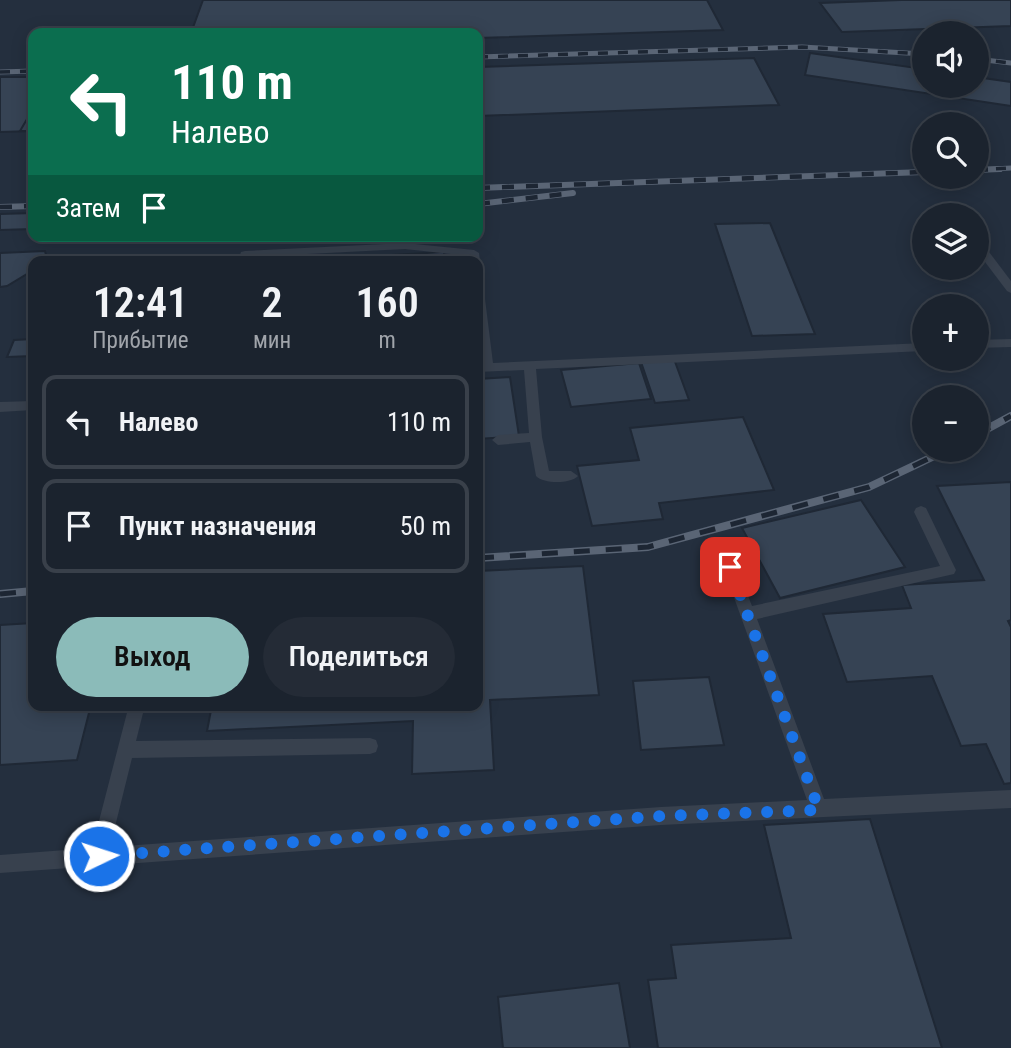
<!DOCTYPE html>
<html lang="ru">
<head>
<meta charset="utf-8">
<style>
  :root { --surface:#1b232e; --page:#242b36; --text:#f1f3f6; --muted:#a0a4aa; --line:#39404a; --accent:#8bbbb9 }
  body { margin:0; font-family:"Roboto Condensed",sans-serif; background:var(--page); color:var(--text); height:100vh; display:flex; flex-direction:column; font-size:26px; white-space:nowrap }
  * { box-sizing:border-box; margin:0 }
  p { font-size:23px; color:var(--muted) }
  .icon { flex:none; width:38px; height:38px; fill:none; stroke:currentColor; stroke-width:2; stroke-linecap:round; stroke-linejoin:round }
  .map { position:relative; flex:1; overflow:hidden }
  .details { position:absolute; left:28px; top:256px; width:455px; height:455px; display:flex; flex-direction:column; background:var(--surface); border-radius:14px; box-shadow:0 4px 18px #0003,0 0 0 2px var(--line) }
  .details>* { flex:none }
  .top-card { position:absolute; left:28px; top:28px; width:455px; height:214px; border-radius:14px; box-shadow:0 4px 18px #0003,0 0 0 2px var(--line); background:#0b6e4f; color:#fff; overflow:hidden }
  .controls { position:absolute; left:912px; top:21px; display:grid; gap:14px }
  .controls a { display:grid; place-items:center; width:77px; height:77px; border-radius:50%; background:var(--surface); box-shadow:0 4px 18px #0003,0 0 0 2px var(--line); font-size:35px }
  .pin { position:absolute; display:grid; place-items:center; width:60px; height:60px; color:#fff; margin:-30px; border-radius:14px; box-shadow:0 4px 10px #0006 }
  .me { position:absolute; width:77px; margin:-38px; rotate:86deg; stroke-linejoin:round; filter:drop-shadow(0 0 5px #0008) }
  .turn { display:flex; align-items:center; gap:24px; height:147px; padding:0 28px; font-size:32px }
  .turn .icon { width:91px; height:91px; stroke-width:2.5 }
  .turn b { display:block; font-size:49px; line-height:60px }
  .then { display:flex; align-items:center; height:66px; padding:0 28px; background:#0003; gap:14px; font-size:26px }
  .eta { display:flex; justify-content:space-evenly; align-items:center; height:119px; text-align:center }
  .eta b { font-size:42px; font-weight:600; line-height:49px }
  .cta { display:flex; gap:14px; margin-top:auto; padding:14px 28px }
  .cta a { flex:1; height:80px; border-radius:42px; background:var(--accent); color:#111; font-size:28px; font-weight:600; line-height:80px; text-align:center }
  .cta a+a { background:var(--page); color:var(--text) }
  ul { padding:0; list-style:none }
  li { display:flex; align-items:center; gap:21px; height:94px; margin:0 14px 10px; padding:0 14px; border:4px solid var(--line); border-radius:14px }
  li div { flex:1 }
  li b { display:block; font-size:26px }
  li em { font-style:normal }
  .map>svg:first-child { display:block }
  .building { fill:#364354; stroke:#1f2835; stroke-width:2 }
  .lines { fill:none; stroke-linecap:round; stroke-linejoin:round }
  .service { fill:#38414e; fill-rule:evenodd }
  .rail-far2-casing { stroke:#5a6575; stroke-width:5 }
  .rail-far1-casing { stroke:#5a6575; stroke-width:6 }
  .rail-casing { stroke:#5a6575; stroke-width:8 }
  .rail-far2 { stroke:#1d2633; stroke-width:3.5; stroke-dasharray:10; stroke-linecap:butt }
  .rail-far1 { stroke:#1d2633; stroke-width:4.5; stroke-dasharray:12; stroke-linecap:butt }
  .rail { stroke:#1d2633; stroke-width:5; stroke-dasharray:16; stroke-linecap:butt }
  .route { stroke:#1a73e8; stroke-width:12; stroke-dasharray:0 21.6 }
</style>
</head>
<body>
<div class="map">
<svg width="1011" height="1048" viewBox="0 0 1011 1048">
  <rect width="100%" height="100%" fill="#242f3e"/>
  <g class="building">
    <path d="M203,0H707L723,30L478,38V33H191Z"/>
    <path d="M901,0H1011V26L842,32L820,3Z"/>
    <path d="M810,53L924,69V86H976V77L1011,82V106L805,75Z"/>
    <path d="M754,58L779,105L478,116V67Z"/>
    <path d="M0,77H33V131L0,132Z"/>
    <path d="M30,114H33V131H20Z"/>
    <path d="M33,213V229L0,230V214Z"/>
    <path d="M770,223L815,334L752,336L715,224Z"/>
    <path d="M45,251L47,259H76L33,261V274H27L7,286L0,287V253Z"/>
    <path d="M444,252L445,261H375V256Z"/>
    <path d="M33,339V356L7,357L14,340Z"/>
    <path d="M674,359L689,400L655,403L641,362Z"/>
    <path d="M639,363L651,399L571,407L561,370Z"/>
    <path d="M510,377L519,436L478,439V379Z"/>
    <path d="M743,417L774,490L659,503L663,519L592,526L577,466L639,460L630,428Z"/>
    <path d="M1011,482V620L1008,621L1011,627V783L1004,784L986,744L961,746L932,676L847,682L823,614L911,608L902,585L984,580L937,486Z"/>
    <path d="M861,500L905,567L780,598L742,528Z"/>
    <path d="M583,566L599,695L490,700L494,770L412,774L413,721L207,731L212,705H478V571Z"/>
    <path d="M33,623V705H91L77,760L0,765V625Z"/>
    <path d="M709,677L724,745L641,750L633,681Z"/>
    <path d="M870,819L942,1048H658L648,980L676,978L671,945L791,938L764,825Z"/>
    <path d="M619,983L630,1048H503L498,997Z"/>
  </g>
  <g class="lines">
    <g class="service">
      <path d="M946,204H954L962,215H952L945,206Z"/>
      <path d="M976,239L980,240L1011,281V293L1007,291L976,250Z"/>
      <path d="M405,243L474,250L479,253L480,261L478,264V261H470L469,256L405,249L249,257L248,261H238L241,252L245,251Z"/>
      <path d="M478,280L483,283L493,363L924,343V351L536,369L542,437L549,471H571L578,476C570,484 544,484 536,476L530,442L498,445L492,440L498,435L529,433L524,370L478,372V364H481L478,335Z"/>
      <path d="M1011,339V347L976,348V340Z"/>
      <path d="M33,401V410L0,412V402Z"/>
      <path d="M921,506L926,508L954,566L956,570L954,574L757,619L824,799L1011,790V808L661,825L0,873V855L92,848L129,705H145L136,741L370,738L376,740L378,746L376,752L370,754L132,758L110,847L661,807L807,800L723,567L725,563L730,561L735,563L752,606L940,566L914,512L916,508Z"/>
    </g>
    <g class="rail-far2-casing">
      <g id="rail-far2">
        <path d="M478,57L802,47L924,54"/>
        <path d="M976,59L1011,63"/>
        <path d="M0,72L33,71"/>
        <path d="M976,170L1011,168"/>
      </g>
    </g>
    <g class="rail-far1-casing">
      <g id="rail-far1">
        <path d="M976,170L1000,169"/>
        <path d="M478,188L924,172"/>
        <path d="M478,204L573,193"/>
        <path d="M0,207L33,206"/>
      </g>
    </g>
    <g class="rail-casing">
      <g id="rail">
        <path d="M976,435L1011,416"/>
        <path d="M478,558L648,547L869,487L947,450"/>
        <path d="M0,594L33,591"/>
      </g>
    </g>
    <use href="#rail-far2" class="rail-far2"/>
    <use href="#rail-far1" class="rail-far1"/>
    <use href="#rail" class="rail"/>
  </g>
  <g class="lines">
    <path class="route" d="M99,856L661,816L819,810L730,567"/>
  </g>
</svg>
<div class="controls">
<a><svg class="icon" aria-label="sound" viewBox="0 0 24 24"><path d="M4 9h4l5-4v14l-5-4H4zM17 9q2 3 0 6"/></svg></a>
<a><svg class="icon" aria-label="search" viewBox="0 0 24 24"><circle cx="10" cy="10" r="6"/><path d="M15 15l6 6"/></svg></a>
<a><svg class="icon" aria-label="layers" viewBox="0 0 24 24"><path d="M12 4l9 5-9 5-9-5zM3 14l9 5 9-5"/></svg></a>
<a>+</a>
<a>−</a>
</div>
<div class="pin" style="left:730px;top:567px;background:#d93025"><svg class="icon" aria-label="arrive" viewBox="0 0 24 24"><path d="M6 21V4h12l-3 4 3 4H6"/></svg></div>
<svg class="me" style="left:99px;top:856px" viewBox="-20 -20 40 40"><circle r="17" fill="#1a73e8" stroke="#fff" stroke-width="3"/><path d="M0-11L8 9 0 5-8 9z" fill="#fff"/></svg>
<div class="top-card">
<div class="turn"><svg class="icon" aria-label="left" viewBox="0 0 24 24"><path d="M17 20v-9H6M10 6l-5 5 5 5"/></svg><div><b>110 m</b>Налево</div></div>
<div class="then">Затем<svg class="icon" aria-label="arrive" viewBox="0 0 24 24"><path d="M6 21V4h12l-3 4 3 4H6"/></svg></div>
</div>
<section class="details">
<div class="eta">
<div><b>12:41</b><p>Прибытие</p></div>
<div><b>2</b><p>мин</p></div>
<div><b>160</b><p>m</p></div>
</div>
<ul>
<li><svg class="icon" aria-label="left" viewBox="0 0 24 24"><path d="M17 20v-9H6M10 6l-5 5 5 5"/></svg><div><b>Налево</b></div><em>110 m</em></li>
<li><svg class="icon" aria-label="arrive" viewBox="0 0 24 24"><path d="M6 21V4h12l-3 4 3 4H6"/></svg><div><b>Пункт назначения</b></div><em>50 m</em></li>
</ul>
<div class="cta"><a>Выход</a><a>Поделиться</a></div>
</section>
</div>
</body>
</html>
